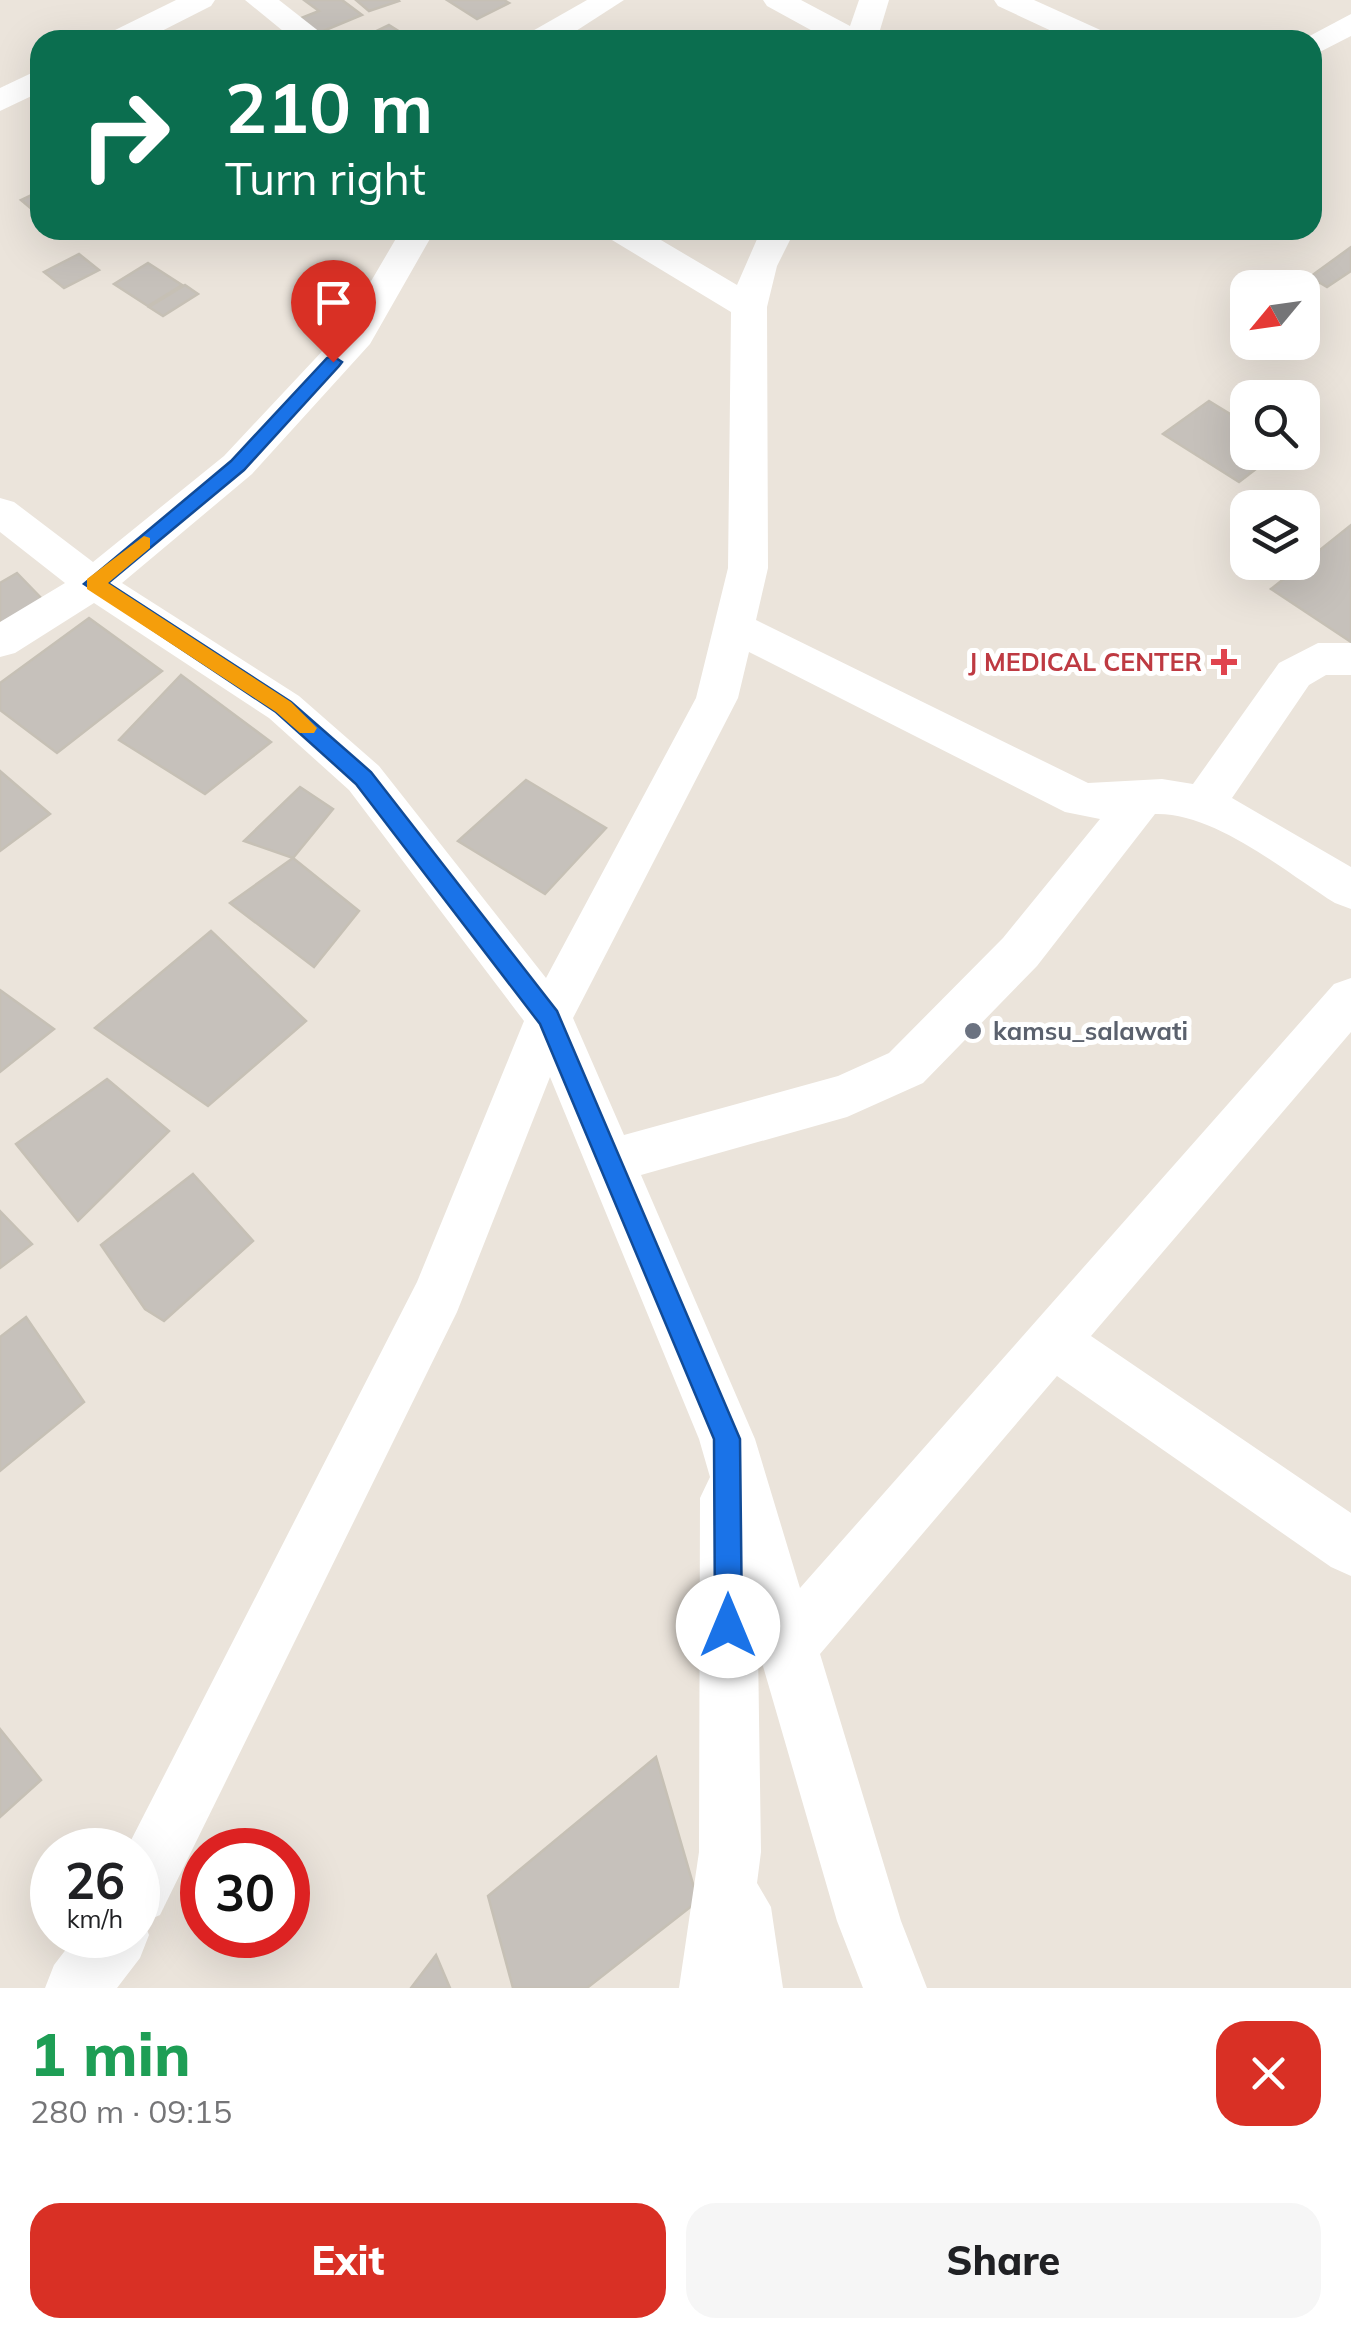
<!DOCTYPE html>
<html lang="en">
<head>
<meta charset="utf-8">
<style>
  :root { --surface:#fff; --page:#f6f6f6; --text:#202124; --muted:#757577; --accent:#d93025 }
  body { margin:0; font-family:Mulish,sans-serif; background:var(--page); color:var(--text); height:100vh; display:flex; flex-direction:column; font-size:38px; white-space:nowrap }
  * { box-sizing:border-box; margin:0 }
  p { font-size:32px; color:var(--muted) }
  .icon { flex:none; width:55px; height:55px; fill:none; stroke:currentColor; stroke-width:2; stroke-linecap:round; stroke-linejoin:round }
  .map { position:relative; height:1988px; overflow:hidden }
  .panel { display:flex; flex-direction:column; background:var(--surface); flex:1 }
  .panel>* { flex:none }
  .guide { position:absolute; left:30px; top:30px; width:1292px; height:210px; border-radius:30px; box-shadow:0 10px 40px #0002; background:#0b6e4f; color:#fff; overflow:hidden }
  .needle { width:65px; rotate:241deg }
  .buttons { position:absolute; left:1230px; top:270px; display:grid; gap:20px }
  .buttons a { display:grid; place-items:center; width:90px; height:90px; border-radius:20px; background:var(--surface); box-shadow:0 10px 40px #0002; font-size:50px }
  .speed { position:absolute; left:30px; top:1828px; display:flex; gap:20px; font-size:50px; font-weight:700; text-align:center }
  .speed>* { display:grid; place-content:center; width:130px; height:130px; border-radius:50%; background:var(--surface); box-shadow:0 10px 40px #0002; line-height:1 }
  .speed small { font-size:25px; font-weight:400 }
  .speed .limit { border:15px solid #d22; background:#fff; color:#111 }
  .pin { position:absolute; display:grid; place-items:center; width:85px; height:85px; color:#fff; margin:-102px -42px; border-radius:50% 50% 50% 0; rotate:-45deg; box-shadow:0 0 10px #0007 }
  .pin .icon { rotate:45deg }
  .me { position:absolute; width:110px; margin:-55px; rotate:0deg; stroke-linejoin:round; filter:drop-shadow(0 0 8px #0008) }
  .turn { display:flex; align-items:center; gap:35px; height:210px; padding:0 30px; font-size:45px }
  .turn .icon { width:130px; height:130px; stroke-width:2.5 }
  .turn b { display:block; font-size:70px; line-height:85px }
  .round { display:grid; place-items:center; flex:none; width:105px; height:105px; border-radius:30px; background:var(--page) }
  .headline { display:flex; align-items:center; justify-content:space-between; height:170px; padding:0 30px }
  h1 { font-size:60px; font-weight:800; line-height:75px; color:#1e9e55 }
  .primary-button { display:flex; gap:20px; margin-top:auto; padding:20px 30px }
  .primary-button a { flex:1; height:115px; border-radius:30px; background:var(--accent); color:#fff; font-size:40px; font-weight:800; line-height:115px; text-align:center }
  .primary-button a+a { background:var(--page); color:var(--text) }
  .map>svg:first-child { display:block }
  .building { fill:#c6c1bb; stroke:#c6c0b5; stroke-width:2.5 }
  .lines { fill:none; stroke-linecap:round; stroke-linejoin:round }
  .minor { fill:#fff; fill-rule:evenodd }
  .route { fill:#1a73e8; stroke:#114b97; stroke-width:2.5 }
  .slow { fill:#f59e0b }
  .health-dot { fill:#e0444e; stroke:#fff; stroke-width:4 }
  .worship-dot { fill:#6b7280; stroke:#fff; stroke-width:4 }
  .labels { text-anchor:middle; stroke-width:10; stroke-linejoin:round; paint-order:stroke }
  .health-label { font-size:25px; font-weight:bold; fill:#be3a42; stroke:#fff; text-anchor:end }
  .worship-label { font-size:25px; font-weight:bold; fill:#5b616d; stroke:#fff; text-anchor:start }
</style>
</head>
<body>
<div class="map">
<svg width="1351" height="1988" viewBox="0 0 1351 1988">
  <rect width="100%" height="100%" fill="#ebe4db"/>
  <g class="building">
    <path d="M304,0H342L362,15L316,34L296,20L319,11Z"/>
    <path d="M356,0H398L399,1L369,11Z"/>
    <path d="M447,0H504L509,3L477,19Z"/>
    <path d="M389,25L413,40L364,37Z"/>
    <path d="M40,191V216L21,200Z"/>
    <path d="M1351,247V271L1327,287L1310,277Z"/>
    <path d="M79,254L99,270L64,288L44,272Z"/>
    <path d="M148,263L182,285L148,306L114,284Z"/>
    <path d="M185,285L198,294L163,316L149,307Z"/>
    <path d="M1209,401L1248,425V452H1278L1239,482L1163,434Z"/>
    <path d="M1351,525V642L1271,589Z"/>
    <path d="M17,573L43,600L0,624V583Z"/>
    <path d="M89,618L162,671L57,753L0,710V683Z"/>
    <path d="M181,675L271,742L205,794L119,740Z"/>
    <path d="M0,771L50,814L0,851Z"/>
    <path d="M526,780L606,828L545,894L458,841Z"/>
    <path d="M300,787L333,809L293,858L244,841Z"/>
    <path d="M293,858L359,911L314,967L230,903Z"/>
    <path d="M211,931L306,1021L208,1106L95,1028Z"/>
    <path d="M0,990L54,1029L0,1072Z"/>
    <path d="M107,1079L169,1131L78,1221L16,1144Z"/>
    <path d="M193,1174L253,1241L164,1321L145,1309L101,1245Z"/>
    <path d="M0,1211L32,1244L0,1268Z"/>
    <path d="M26,1317L84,1402L0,1471V1337Z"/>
    <path d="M0,1729L41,1780L0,1817Z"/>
    <path d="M656,1757L698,1901L587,1988H513L488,1896Z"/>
    <path d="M436,1955L450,1988H411Z"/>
  </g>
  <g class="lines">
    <g class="minor">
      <path d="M176,0H215L211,6L144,40H104L109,33Z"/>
      <path d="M245,0H279L330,40H294Z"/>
      <path d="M587,0H624L562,40H524L529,33Z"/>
      <path d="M763,0H801L850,26L859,0H889L877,40H829L767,6Z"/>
      <path d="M994,0H1034L1107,33L1112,40H1071L998,6Z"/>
      <path d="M1351,14V36L1312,56V40H1302Z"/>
      <path d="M40,69V92L0,111V88Z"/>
      <path d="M401,230H435L370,344L252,474L122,583L299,696L379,766L546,978L696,698L728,568L731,312L607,237L602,230H644L737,285L761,230H795L777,266L767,307L768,568L756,620L1088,783L1162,779L1193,784L1279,663L1318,643H1351V675H1326L1309,685L1232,798L1351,867V909L1335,903C1285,872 1215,812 1155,814L1037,966L923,1083L847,1117L641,1175L755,1439L800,1588L1334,984L1351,978V1032L1091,1336L1351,1513V1576L1331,1567L1057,1376L820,1654L901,1921L927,1988H863L837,1921L758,1649L761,1852L757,1883L771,1907L783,1988H679L699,1852L700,1498L710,1477L699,1439L550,1077L457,1312L160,1915L144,1922L149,1935L140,1958L117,1988H45L54,1965L77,1935H138V1850H126L417,1282L524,1021L349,790L269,718L94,603L15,653L0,657V622L65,583L0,532V498L14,502L93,562L224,456L343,329ZM749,652L1065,812L1100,819L1003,938L889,1053L838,1076L624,1135L573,1018L738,698Z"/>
    </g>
  </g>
  <path class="route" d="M333,356L342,362L339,366L244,470L108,583L291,702L371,772L557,1011L740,1439L742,1626L738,1636L728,1640L719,1636L715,1626L714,1439L540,1024L356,784L276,712L84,584L231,461L327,358Z"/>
  <path class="slow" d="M144,536L150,538V548L108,583L291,702L317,728L314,733H300L276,712L87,589V579Z"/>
  <path class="health-dot" d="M1219 647h10v10h10v10h-10v10h-10v-10h-10v-10h10z"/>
  <circle class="worship-dot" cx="973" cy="1031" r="10"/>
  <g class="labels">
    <g class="health-label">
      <text x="1202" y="671">J MEDICAL CENTER</text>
    </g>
    <g class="worship-label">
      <text x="993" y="1040">kamsu_salawati</text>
    </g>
  </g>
</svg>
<div class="buttons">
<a><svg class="needle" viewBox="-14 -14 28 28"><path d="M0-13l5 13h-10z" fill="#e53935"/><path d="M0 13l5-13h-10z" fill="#757577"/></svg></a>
<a><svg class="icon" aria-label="search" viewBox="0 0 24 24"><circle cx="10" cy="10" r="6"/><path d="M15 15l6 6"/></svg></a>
<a><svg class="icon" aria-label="layers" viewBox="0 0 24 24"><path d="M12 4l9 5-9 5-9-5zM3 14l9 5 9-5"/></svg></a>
</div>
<div class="speed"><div>26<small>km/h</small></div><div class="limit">30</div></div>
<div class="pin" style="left:333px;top:362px;background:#d93025"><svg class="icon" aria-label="arrive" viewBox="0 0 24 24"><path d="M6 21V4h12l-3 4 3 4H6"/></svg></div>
<svg class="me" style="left:728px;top:1626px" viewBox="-20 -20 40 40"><circle r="19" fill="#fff"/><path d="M0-13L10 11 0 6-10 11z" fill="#1a73e8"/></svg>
<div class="guide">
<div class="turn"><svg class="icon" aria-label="right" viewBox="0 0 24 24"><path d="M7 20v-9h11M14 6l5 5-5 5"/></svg><div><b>210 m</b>Turn right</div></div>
</div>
</div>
<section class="panel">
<div class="headline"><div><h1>1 min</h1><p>280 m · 09:15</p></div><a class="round" style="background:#d93025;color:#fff"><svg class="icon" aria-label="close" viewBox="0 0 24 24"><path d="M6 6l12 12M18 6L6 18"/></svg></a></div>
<div class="primary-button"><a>Exit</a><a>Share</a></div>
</section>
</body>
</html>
